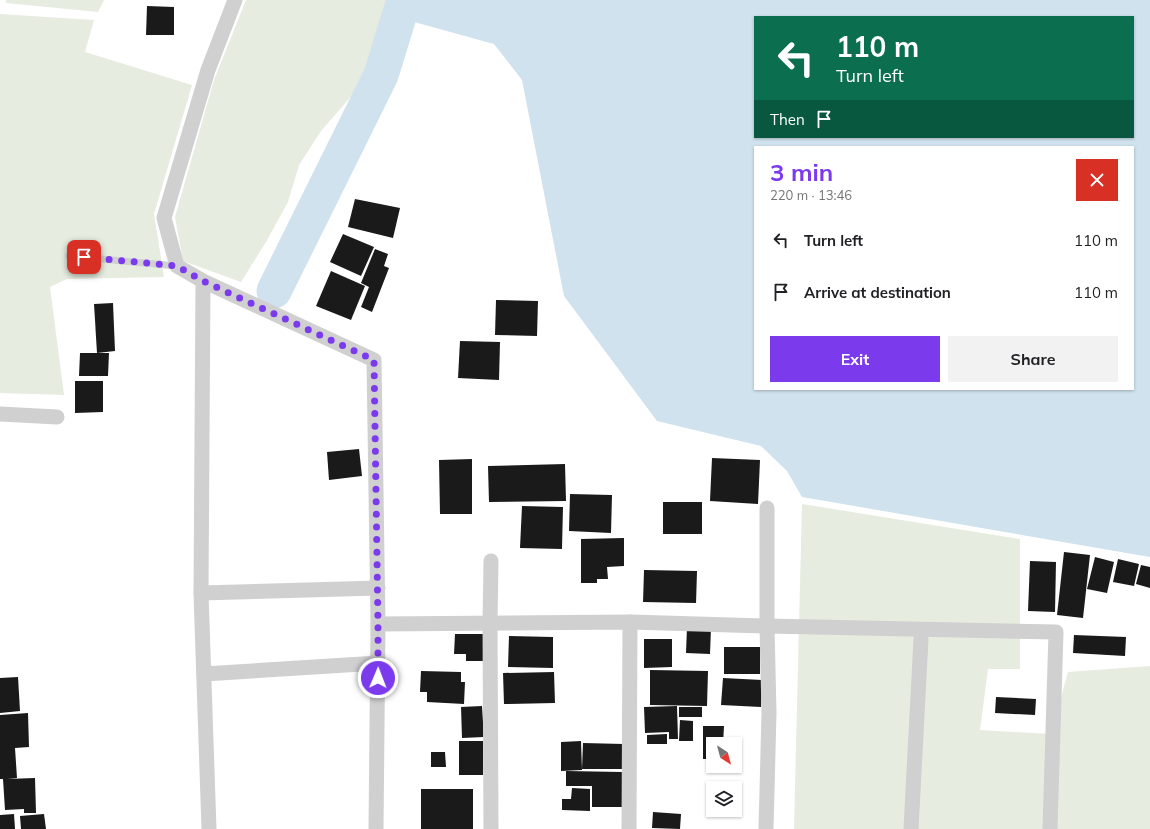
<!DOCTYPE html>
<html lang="en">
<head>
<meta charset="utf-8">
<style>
  :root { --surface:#fff; --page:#f2f2f2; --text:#202124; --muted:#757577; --accent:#7c3aed }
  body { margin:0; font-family:Mulish,sans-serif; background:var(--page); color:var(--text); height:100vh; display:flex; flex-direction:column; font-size:15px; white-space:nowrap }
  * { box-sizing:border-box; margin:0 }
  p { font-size:13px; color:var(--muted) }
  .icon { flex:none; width:22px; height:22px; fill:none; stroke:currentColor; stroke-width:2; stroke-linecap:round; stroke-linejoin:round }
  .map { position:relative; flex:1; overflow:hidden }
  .side { position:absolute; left:754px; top:146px; width:380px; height:244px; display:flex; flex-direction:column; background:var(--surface); border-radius:0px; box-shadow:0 1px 3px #0004 }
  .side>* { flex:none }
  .guide { position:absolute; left:754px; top:16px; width:380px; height:122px; border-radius:0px; box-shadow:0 1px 3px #0004; background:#0b6e4f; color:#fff; overflow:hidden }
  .needle { width:26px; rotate:144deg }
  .controls { position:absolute; left:706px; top:737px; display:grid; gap:8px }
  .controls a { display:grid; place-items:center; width:36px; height:36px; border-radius:0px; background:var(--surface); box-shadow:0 1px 3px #0004; font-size:20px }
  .pin { position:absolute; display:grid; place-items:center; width:34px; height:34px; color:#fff; margin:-17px; border-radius:8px; box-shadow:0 2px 6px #0006 }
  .me { position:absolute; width:44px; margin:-22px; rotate:1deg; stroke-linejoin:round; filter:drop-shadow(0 0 3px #0008) }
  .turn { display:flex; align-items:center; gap:14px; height:84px; padding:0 16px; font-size:18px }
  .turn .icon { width:52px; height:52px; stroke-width:2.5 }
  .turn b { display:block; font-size:28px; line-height:34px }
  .then { display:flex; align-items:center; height:38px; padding:0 16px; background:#0003; gap:8px; font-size:15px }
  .round { display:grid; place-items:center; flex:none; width:42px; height:42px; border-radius:0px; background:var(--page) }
  .overview { display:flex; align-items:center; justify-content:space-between; height:68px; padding:0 16px }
  h1 { font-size:24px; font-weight:700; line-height:30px; color:var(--accent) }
  .action { display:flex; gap:8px; margin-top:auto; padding:8px 16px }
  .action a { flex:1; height:46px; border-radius:0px; background:var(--accent); color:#fff; font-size:16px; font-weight:700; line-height:46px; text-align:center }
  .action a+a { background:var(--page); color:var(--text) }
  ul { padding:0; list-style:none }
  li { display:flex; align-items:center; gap:12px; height:52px; padding:0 16px }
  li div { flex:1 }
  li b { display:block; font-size:15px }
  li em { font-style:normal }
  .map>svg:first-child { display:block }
  .green { fill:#e6ecdf }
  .water { fill:#cfe2ee; fill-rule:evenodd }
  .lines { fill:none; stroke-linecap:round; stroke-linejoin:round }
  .river { stroke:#cfe2ee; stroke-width:35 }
  .building { fill:#1a1a1a }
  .lane { stroke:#d0d0d0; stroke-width:7 }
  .street { stroke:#d0d0d0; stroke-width:15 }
  .route { stroke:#7c3aed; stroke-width:7; stroke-dasharray:0 12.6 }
</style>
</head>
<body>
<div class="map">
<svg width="1150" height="829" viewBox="0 0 1150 829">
  <rect width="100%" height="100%" fill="#fff"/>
  <g class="green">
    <path d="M6,0H104L98,12L6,3Z"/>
    <path d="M246,0H392L368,77L321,131L299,165L288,202L266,242L241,282L183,261L175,217L214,80Z"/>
    <path d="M0,14L94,20L85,52L192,85L154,214L164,277L67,279L50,287L64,395L0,393Z"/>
    <path d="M802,504L1020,539V669H988L980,730L1051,734L1068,672L1150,666V829H794Z"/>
  </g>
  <path class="water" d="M421,0H1150V557L802,497L787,471L761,446L657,421L564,296L522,80L494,44L414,22ZM755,17H1133V137H755ZM755,147H1133V389H755Z"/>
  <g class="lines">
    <path class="river" d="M274,291L381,75L404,0"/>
  </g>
  <g class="building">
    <path d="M147,6L174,7V35H146Z"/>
    <path d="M355,199L400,208L393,238L348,227Z"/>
    <path d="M343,234L374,247L361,276L330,262Z"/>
    <path d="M375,249L388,254L384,266L389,268L372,312L361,307L369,287L361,283Z"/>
    <path d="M331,271L365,286L351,320L316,306Z"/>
    <path d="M496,300L538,301L537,336L495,335Z"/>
    <path d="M113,303L115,351L97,353L94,304Z"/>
    <path d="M460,341L500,342L499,380L458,378Z"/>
    <path d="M80,353H109L108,376H79Z"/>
    <path d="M75,381H103V412L75,413Z"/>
    <path d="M359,449L362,476L329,480L327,452Z"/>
    <path d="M712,458L760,460L758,504L710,501Z"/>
    <path d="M472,459V514H440L439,460Z"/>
    <path d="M565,464L566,501L489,502L488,466Z"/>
    <path d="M570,494L612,495L611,533L569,531Z"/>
    <rect x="663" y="502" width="39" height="32"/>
    <path d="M522,506L563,507L562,549L520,548Z"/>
    <path d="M624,538V566L607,567L608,579H597V583H581V539Z"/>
    <path d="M1064,552L1090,555L1083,618L1057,615Z"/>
    <path d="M1095,557L1114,562L1107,593L1087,589Z"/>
    <path d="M1118,559L1139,564L1134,586L1113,582Z"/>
    <path d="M1030,561L1056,562L1055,612L1028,611Z"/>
    <path d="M1141,565L1150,567V588L1136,584Z"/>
    <path d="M644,570L697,571L696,603L643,602Z"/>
    <path d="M687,627L711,628L710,654L686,653Z"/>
    <path d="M455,634H484V661H466V654H454Z"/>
    <path d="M1074,635L1126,637L1125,656L1073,653Z"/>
    <path d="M509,636L553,637V668L508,667Z"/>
    <path d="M644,639H672V667L644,668Z"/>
    <rect x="724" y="647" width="36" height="27"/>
    <path d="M650,670L708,671L707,706L650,705Z"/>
    <path d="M421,671L461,672V682H465L464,704L427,702V692H420Z"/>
    <path d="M554,672L555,703L504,704L503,673Z"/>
    <path d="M18,677L20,711L0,713V678Z"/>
    <path d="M723,678L762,680L761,707L721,705Z"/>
    <path d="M996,697L1036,699L1035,715L995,713Z"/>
    <path d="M482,706L484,737L462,738L461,707Z"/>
    <path d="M677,706L678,739H669V732L645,733L644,707Z"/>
    <rect x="679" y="707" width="23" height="10"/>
    <path d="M28,713L29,747L15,748L17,778L7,779L35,778L36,813H24V809L5,810L3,779H0V749H5H0V715Z"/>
    <path d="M680,720L693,721V741H679Z"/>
    <path d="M703,726H724L723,744H713V759H703Z"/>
    <path d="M667,734V744H647V735Z"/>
    <rect x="459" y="741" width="24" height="34"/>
    <path d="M581,741L582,770L561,771V742Z"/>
    <path d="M583,743L624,744L623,769H582Z"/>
    <path d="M431,752H445L446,767H431Z"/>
    <path d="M566,771L622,772V807H592V786H566Z"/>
    <path d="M572,788L590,789V811L562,810V799H571Z"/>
    <rect x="421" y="789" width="52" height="40"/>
    <path d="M653,812L681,814L680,829L652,828Z"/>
    <path d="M14,814L15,829H0V815Z"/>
    <path d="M44,814L46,829H21L20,816Z"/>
  </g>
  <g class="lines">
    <path class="lane" d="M69,256L177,266"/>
    <g class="street">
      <path d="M235,0L208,70L164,218L177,266L203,281L374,360L378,624L376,829"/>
      <path d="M203,281L201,593L209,829"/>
      <path d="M0,414L57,417"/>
      <path d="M201,593L378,588"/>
      <path d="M378,624L630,622L767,626L1056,632L1050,829"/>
      <path d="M204,674L378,663"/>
      <path d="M491,829L490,623L491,561"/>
      <path d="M629,829L630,622"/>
      <path d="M766,829L769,713L767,626V508"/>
      <path d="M911,829L921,639"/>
    </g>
  </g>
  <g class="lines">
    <path class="route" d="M84,257L177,266L203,281L374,360L378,624V678"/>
  </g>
</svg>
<div class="controls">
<a><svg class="needle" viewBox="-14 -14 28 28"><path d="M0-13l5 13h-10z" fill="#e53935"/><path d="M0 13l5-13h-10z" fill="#757577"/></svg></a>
<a><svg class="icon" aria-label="layers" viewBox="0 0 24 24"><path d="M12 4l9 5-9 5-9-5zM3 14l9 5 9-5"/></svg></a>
</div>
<div class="pin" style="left:84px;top:257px;background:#d93025"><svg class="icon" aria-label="arrive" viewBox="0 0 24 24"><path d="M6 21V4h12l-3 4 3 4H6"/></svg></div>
<svg class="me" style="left:378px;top:678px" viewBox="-20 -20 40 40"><circle r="17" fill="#7c3aed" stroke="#fff" stroke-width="3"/><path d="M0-11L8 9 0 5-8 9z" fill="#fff"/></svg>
<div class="guide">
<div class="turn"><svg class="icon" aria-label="left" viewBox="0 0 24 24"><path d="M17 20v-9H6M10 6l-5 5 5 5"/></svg><div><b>110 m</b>Turn left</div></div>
<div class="then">Then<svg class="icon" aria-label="arrive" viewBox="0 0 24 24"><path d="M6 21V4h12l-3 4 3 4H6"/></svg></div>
</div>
<section class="side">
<div class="overview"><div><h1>3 min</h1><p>220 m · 13:46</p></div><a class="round" style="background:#d93025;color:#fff"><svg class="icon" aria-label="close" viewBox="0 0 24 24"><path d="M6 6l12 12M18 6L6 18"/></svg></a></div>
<ul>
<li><svg class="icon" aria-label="left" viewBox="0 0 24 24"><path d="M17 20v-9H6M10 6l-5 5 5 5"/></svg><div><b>Turn left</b></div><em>110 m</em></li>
<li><svg class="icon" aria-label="arrive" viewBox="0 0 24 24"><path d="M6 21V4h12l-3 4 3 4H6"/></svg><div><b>Arrive at destination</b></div><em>110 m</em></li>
</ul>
<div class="action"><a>Exit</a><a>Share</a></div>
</section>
</div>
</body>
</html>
